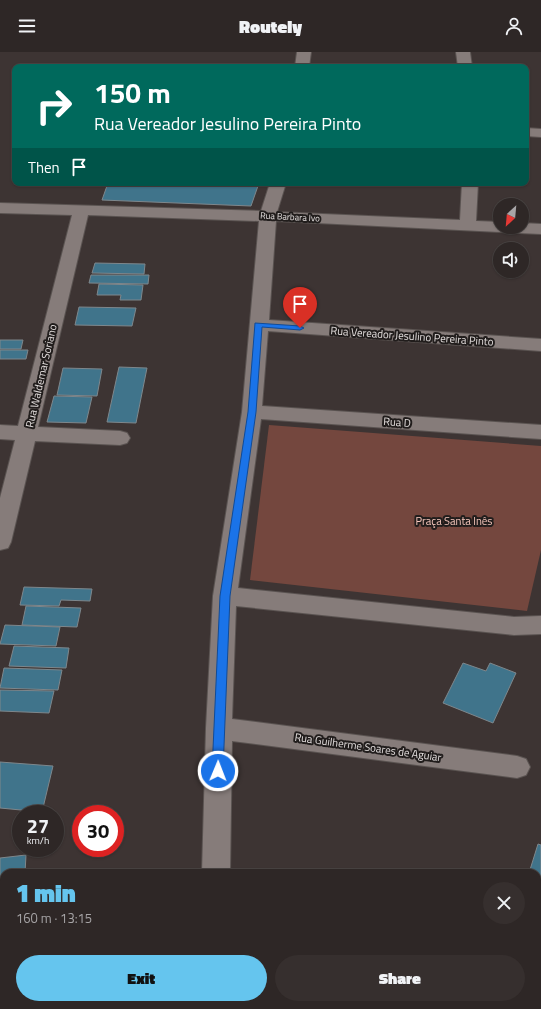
<!DOCTYPE html>
<html lang="en">
<head>
<meta charset="utf-8">
<style>
  :root { --surface:#2e2726; --page:#362f2e; --text:#f1f3f6; --muted:#a7a5a7; --line:#494443; --accent:#65c5ee }
  body { margin:0; font-family:"Titillium Web",sans-serif; background:var(--page); color:var(--text); height:100vh; display:flex; flex-direction:column; font-size:15px; white-space:nowrap }
  * { box-sizing:border-box; margin:0 }
  p { font-size:13px; color:var(--muted) }
  .icon { flex:none; width:22px; height:22px; fill:none; stroke:currentColor; stroke-width:2; stroke-linecap:round; stroke-linejoin:round }
  .map { position:relative; flex:1; overflow:hidden }
  .panel { position:absolute; left:0px; top:817px; width:541px; height:140px; display:flex; flex-direction:column; background:var(--surface); border-radius:12px 12px 0 0; box-shadow:0 1px 3px #0004,0 0 0 1px var(--line) }
  .panel>* { flex:none }
  .banner { position:absolute; left:12px; top:12px; width:517px; height:122px; border-radius:8px; box-shadow:0 1px 3px #0004,0 0 0 1px var(--line); background:#00695c; color:#fff; overflow:hidden }
  .needle { width:26px; rotate:206deg }
  .tools { position:absolute; left:493px; top:146px; display:grid; gap:8px }
  .tools a { display:grid; place-items:center; width:36px; height:36px; border-radius:50%; background:var(--surface); box-shadow:0 1px 3px #0004,0 0 0 1px var(--line); font-size:20px }
  .speed { position:absolute; left:12px; top:753px; display:flex; gap:8px; font-size:20px; font-weight:700; text-align:center }
  .speed>* { display:grid; place-content:center; width:52px; height:52px; border-radius:50%; background:var(--surface); box-shadow:0 1px 3px #0004,0 0 0 1px var(--line); line-height:1 }
  .speed small { font-size:10px; font-weight:400 }
  .speed .limit { border:6px solid #d22; background:#fff; color:#111 }
  .pin { position:absolute; display:grid; place-items:center; width:34px; height:34px; color:#fff; margin:-41px -17px; border-radius:50% 50% 50% 0; rotate:-45deg; box-shadow:0 0 4px #0007 }
  .pin .icon { rotate:45deg }
  .me { position:absolute; width:44px; margin:-22px; rotate:1deg; stroke-linejoin:round; filter:drop-shadow(0 0 3px #0008) }
  .turn { display:flex; align-items:center; gap:14px; height:84px; padding:0 16px; font-size:18px }
  .turn .icon { width:52px; height:52px; stroke-width:2.5 }
  .turn b { display:block; font-size:28px; line-height:34px }
  .then { display:flex; align-items:center; height:38px; padding:0 16px; background:#0003; gap:8px; font-size:15px }
  .round { display:grid; place-items:center; flex:none; width:42px; height:42px; border-radius:21px; background:var(--page) }
  .summary { display:flex; align-items:center; justify-content:space-between; height:68px; padding:0 16px }
  h1 { font-size:24px; font-weight:800; line-height:30px; color:var(--accent) }
  .cta { display:flex; gap:8px; margin-top:auto; padding:8px 16px }
  .cta a { flex:1; height:46px; border-radius:24px; background:var(--accent); color:#111; font-size:16px; font-weight:800; line-height:46px; text-align:center }
  .cta a+a { background:var(--page); color:var(--text) }
  header { display:flex; justify-content:space-between; align-items:center; height:52px; padding:0 16px; background:var(--surface); font-size:18px; font-weight:800 }
  .map>svg:first-child { display:block }
  .green { fill:#74473e }
  .building { fill:#40748b; stroke:#7e878c }
  .lines { fill:none; stroke-linecap:round; stroke-linejoin:round }
  .street-casing { stroke:#5a5351; stroke-width:2 }
  .street { fill:#867c7a; fill-rule:evenodd }
  .route { fill:#1a73e8; stroke:#114b97 }
  .labels { text-anchor:middle; stroke-width:4; stroke-linejoin:round; paint-order:stroke }
  .far-street-label { font-size:9px; fill:#e6e1e0; stroke:#211d1c }
  .street-label { font-size:11px; fill:#e6e1e0; stroke:#211d1c }
  .park-label { font-size:11px; fill:#facabf; stroke:#211d1c }
</style>
</head>
<body>
<header><svg class="icon" aria-label="menu" viewBox="0 0 24 24"><path d="M4 6h16M4 12h16M4 18h16"/></svg>Routely<svg class="icon" aria-label="person" viewBox="0 0 24 24"><circle cx="12" cy="8" r="4"/><path d="M4 21q1-7 8-7t8 7"/></svg></header>
<div class="map">
<svg width="541" height="957" viewBox="0 0 541 957">
  <rect width="100%" height="100%" fill="#3d3433"/>
  <path class="green" d="M269,373L541,394V498L527,559L250,528Z"/>
  <g class="building">
    <path d="M108,131H259L251,154L102,148Z"/>
    <path d="M95,211L145,212L144,222L92,221Z"/>
    <path d="M91,223H149L148,232L89,231Z"/>
    <path d="M99,232L143,233L141,248H120L121,243H97Z"/>
    <path d="M79,255L136,256L132,274L75,273Z"/>
    <path d="M0,288H23L21,297H0Z"/>
    <path d="M0,298H28L26,307H0Z"/>
    <path d="M119,315L147,316L136,371L107,370Z"/>
    <path d="M63,316L102,317L97,344L57,343Z"/>
    <path d="M54,344L92,345L86,371L47,370Z"/>
    <path d="M24,535L92,537L90,549L61,548L59,554L20,553Z"/>
    <path d="M26,554L81,556L77,575L22,573Z"/>
    <path d="M5,573L60,575L56,594L0,592Z"/>
    <path d="M14,594L69,596L66,616L9,614Z"/>
    <path d="M463,611L486,619L490,611L516,621L493,671L443,651Z"/>
    <path d="M4,616L62,618L58,638L0,636Z"/>
    <path d="M0,638L54,639L49,661L0,659Z"/>
    <path d="M0,710L53,714L42,760L0,756Z"/>
    <path d="M538,792L541,793V843L537,841V821H529Z"/>
    <path d="M26,803L25,821H4V835L0,836V806Z"/>
    <path d="M537,908L541,909V957H493L494,953H537Z"/>
    <path d="M99,953H145L144,957L99,955Z"/>
  </g>
  <g class="lines">
    <g class="street-casing">
      <g id="street">
        <path d="M297,0H311L309,15H295Z"/>
        <path d="M456,0H470L472,15H458Z"/>
        <path d="M526,76L541,77V85L526,84Z"/>
        <path d="M270,131H286L277,160L460,168L462,131H478L476,169L500,170V175H522V171L541,172V182L276,169L269,268L541,287V299L268,279L262,354L541,373V387L261,367L238,536L514,565L541,564V582L514,583L236,554L232,667L517,704L526,707L530,715L526,723L517,726L232,689L230,821H202L206,676L213,544L242,360L259,169L88,163L38,375L120,379L127,381L130,386L127,391L120,393L35,389L11,490L8,496L0,498V446L15,388L0,387V373L18,374L72,163L0,161V151L261,159Z"/>
        <rect x="199" y="953" width="30" height="4"/>
      </g>
    </g>
    <use href="#street" class="street"/>
  </g>
  <path class="route" d="M255,271L300,274L304,276L300,278L262,275L256,360L230,544L223,719L222,723L218,724L214,723L212,719L220,544L248,360Z"/>
  <g class="labels">
    <g class="far-street-label">
      <text transform="translate(290 165) rotate(3)" y="3">Rua Barbara Ivo</text>
    </g>
    <g class="street-label">
      <text transform="translate(412 284) rotate(4)" y="4">Rua Vereador Jesulino Pereira Pinto</text>
      <text transform="translate(41 324) rotate(-77)" y="4">Rua Waldemar Soriano</text>
      <text transform="translate(397 370) rotate(4)" y="4">Rua D</text>
      <text transform="translate(368 695) rotate(8)" y="4">Rua Guilherme Soares de Aguiar</text>
    </g>
    <g class="park-label">
      <text x="454" y="473">Praça Santa Inês</text>
    </g>
  </g>
</svg>
<div class="tools">
<a><svg class="needle" viewBox="-14 -14 28 28"><path d="M0-13l5 13h-10z" fill="#e53935"/><path d="M0 13l5-13h-10z" fill="#a7a5a7"/></svg></a>
<a><svg class="icon" aria-label="sound" viewBox="0 0 24 24"><path d="M4 9h4l5-4v14l-5-4H4zM17 9q2 3 0 6"/></svg></a>
</div>
<div class="speed"><div>27<small>km/h</small></div><div class="limit">30</div></div>
<div class="pin" style="left:300px;top:276px;background:#d93025"><svg class="icon" aria-label="arrive" viewBox="0 0 24 24"><path d="M6 21V4h12l-3 4 3 4H6"/></svg></div>
<svg class="me" style="left:218px;top:719px" viewBox="-20 -20 40 40"><circle r="17" fill="#1a73e8" stroke="#fff" stroke-width="3"/><path d="M0-11L8 9 0 5-8 9z" fill="#fff"/></svg>
<div class="banner">
<div class="turn"><svg class="icon" aria-label="right" viewBox="0 0 24 24"><path d="M7 20v-9h11M14 6l5 5-5 5"/></svg><div><b>150 m</b>Rua Vereador Jesulino Pereira Pinto</div></div>
<div class="then">Then<svg class="icon" aria-label="arrive" viewBox="0 0 24 24"><path d="M6 21V4h12l-3 4 3 4H6"/></svg></div>
</div>
<section class="panel">
<div class="summary"><div><h1>1 min</h1><p>160 m · 13:15</p></div><a class="round"><svg class="icon" aria-label="close" viewBox="0 0 24 24"><path d="M6 6l12 12M18 6L6 18"/></svg></a></div>
<div class="cta"><a>Exit</a><a>Share</a></div>
</section>
</div>
</body>
</html>
